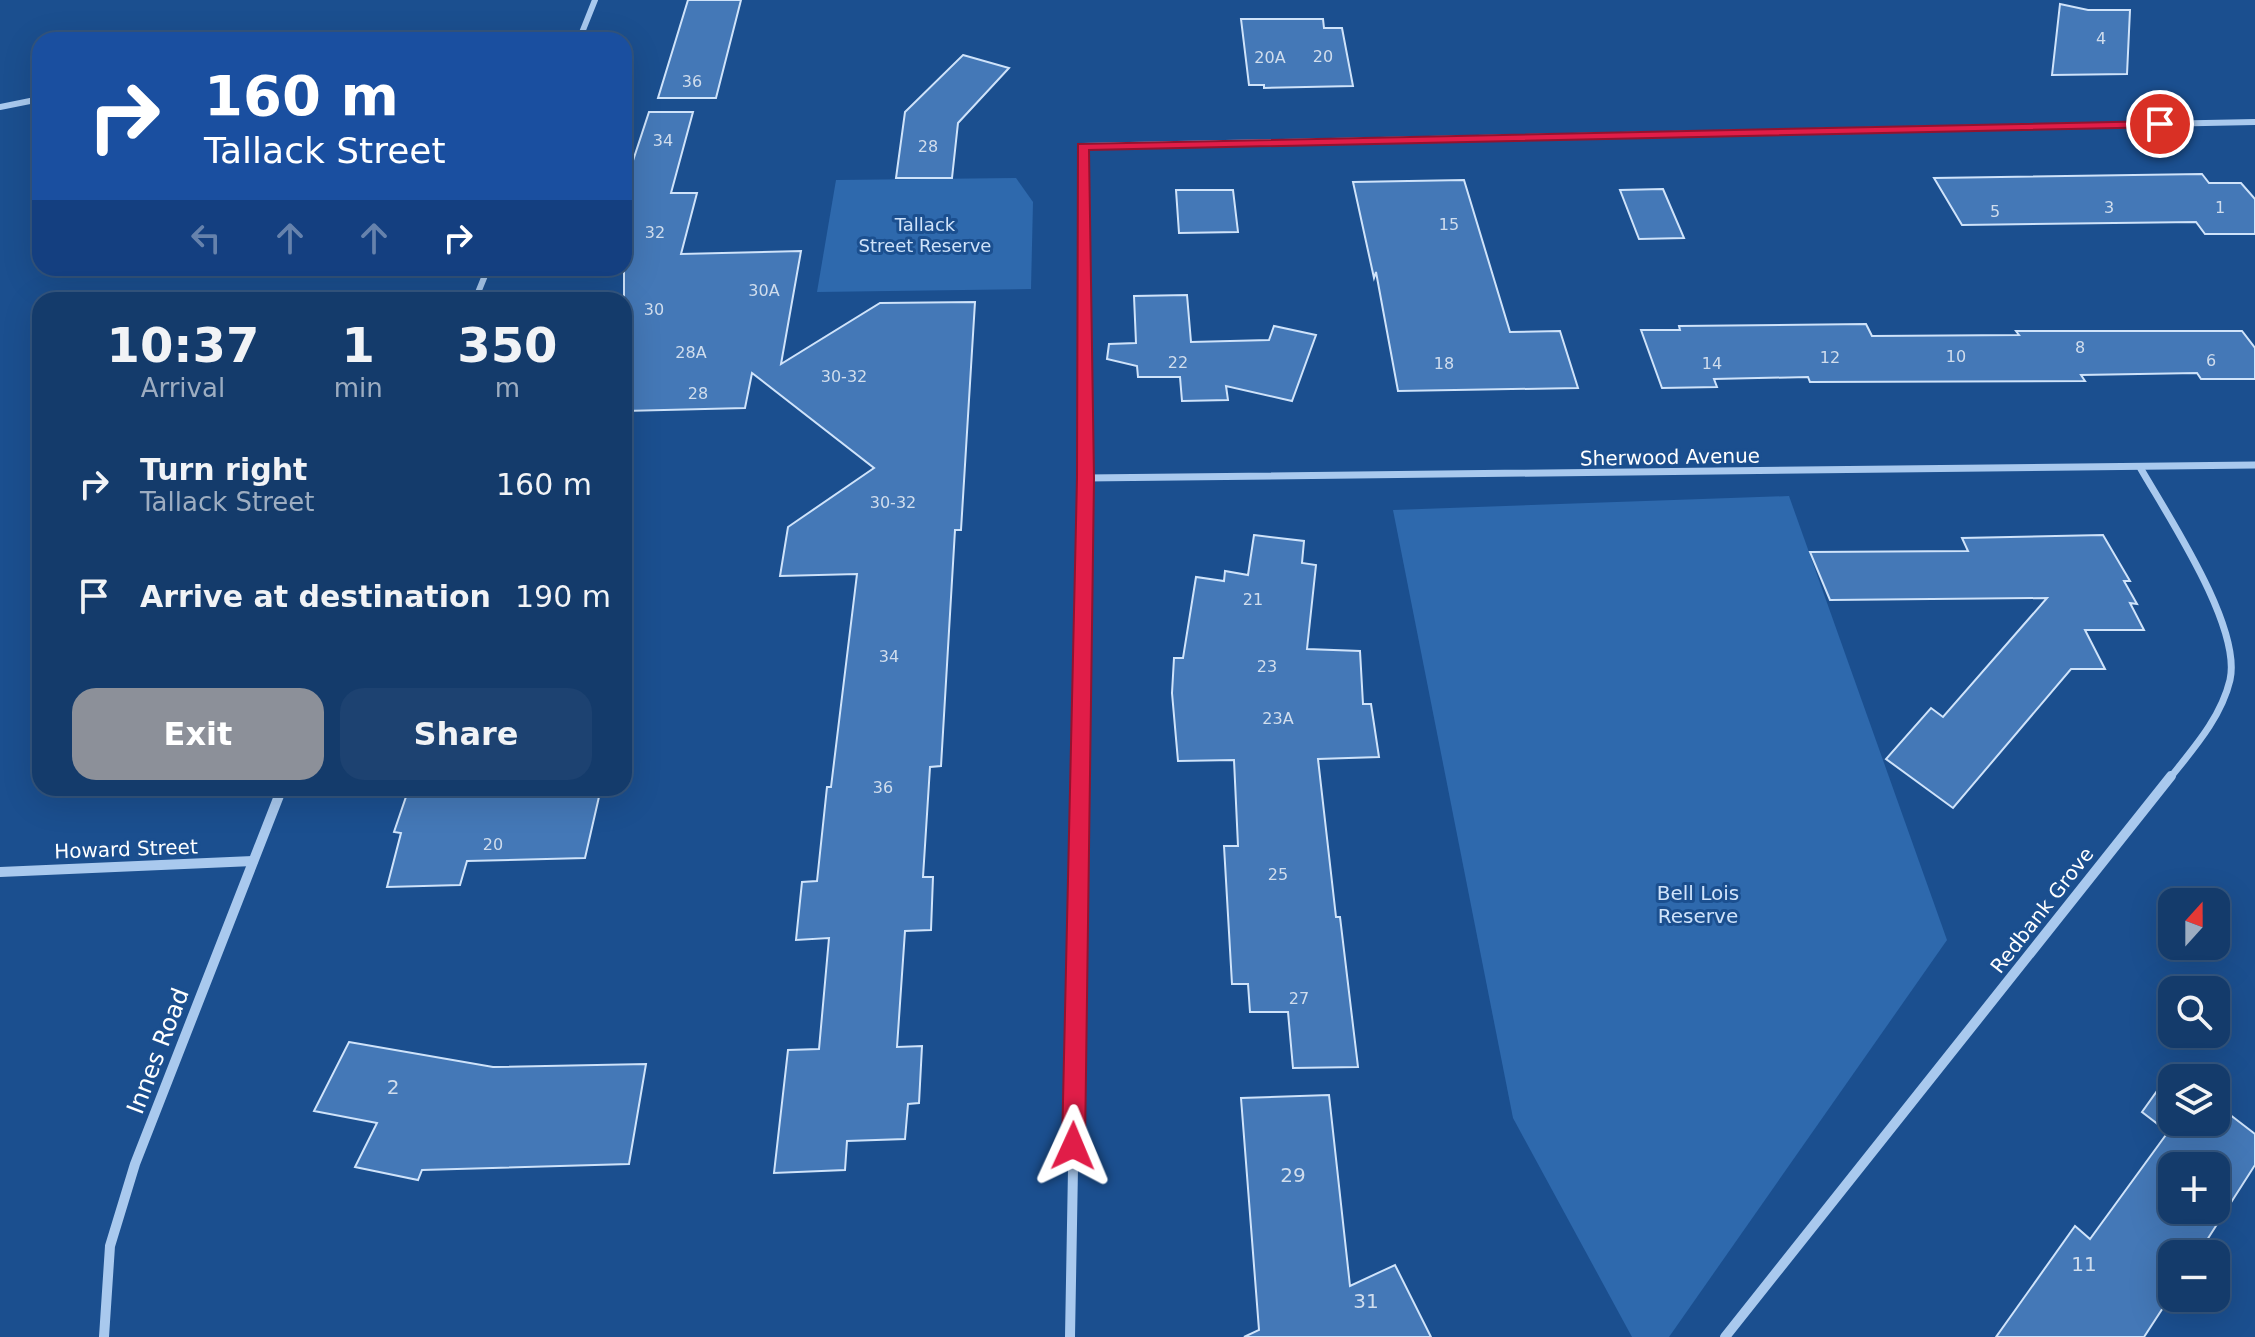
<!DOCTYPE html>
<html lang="en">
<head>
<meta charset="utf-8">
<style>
  :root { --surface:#143b6b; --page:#1d4271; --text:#f1f3f6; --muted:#9dadc1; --line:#33557e; --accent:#8c9099 }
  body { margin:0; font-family:"DejaVu Sans",sans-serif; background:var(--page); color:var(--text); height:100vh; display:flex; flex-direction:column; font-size:30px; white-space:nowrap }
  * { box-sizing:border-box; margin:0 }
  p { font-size:26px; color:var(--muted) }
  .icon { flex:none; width:44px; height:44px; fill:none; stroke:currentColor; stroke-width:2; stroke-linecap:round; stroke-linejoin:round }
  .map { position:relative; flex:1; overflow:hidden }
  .side { position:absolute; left:32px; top:292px; width:600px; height:504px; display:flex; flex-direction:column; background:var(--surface); border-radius:24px; box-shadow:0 8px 32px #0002,0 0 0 2px var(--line) }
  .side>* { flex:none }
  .top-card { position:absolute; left:32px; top:32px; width:600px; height:244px; border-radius:24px; box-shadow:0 8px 32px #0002,0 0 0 2px var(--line); background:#1a4fa0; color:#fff; overflow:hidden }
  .needle { width:52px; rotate:21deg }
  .fabs { position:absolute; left:2158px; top:888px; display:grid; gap:16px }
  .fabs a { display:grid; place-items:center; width:72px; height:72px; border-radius:16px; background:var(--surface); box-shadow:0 8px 32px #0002,0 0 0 2px var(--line); font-size:40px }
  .pin { position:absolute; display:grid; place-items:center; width:68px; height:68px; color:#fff; margin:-34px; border:4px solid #fff; border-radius:50%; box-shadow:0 2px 8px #0007 }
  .me { position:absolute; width:88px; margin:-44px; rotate:1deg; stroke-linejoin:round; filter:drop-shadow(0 0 6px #0008) }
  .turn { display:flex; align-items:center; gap:28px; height:168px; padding:0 40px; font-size:36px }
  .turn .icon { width:104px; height:104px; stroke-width:2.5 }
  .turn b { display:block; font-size:56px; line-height:68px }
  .lanes { display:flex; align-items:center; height:76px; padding:0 40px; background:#0003; justify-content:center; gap:40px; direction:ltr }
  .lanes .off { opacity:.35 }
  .eta { display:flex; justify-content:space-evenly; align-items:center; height:136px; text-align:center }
  .eta b { font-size:48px; font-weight:700; line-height:56px }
  .primary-button { display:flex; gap:16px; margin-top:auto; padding:16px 40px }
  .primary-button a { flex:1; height:92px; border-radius:24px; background:var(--accent); color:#fff; font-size:32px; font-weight:700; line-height:92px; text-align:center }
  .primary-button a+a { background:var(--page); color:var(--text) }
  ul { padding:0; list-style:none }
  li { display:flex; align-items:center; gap:24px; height:112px; padding:0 40px }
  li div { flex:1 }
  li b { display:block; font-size:30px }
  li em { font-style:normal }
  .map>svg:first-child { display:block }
  .green { fill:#2e69ad }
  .building { fill:#4478b7; stroke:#cfe3fa; stroke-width:2; fill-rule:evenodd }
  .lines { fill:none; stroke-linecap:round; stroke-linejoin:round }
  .street-far2 { stroke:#a9c9ee; stroke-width:6 }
  .street-far1 { stroke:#a9c9ee; stroke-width:7 }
  .street { stroke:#a9c9ee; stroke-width:10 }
  .route { fill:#e11d48; stroke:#92132f; stroke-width:2 }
  .labels { text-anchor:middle; stroke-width:6; stroke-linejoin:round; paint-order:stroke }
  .number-label { font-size:16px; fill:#d0dded }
  .far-park-label { font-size:18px; fill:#cfe3fa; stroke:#1b4f8f }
  .street-label { font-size:20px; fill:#fff; stroke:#1b4f8f }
  .park-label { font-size:20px; fill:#cfe3fa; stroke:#1b4f8f }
  .near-number-label { font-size:20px; fill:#d0dded }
  .near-street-label { font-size:24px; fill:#fff; stroke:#1b4f8f }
</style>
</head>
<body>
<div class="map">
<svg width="2255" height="1337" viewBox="0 0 2255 1337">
  <rect width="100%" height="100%" fill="#1b4f8f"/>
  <g class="green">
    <path d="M1016,178L1033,202L1031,289L817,292L836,180Z"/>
    <path d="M1789,496L1947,940L1669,1337H1632L1513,1118L1393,510Z"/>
  </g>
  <g class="building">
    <path d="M688,0H741L716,98H658Z"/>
    <path d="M2060,4L2088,10H2130L2127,74L2052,75Z"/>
    <path d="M1241,19H1323L1324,28H1342L1353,86L1264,88V85H1249Z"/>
    <path d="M963,55L1009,68L958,123L952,178H896L905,112Z"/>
    <path d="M649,112H693L671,193H697L681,254L801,251L781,364L880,303L975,302L961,530H955L941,766L930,767L923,877H933L931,930L905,931L897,1047L922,1046L919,1103L908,1104L905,1139L847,1141L845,1170L774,1173L788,1050L819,1049L829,938L796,940L802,882L817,881L827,787H831L857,574L780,576L788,527L874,468L752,373L745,408L624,411V188Z"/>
    <path d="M2202,174L2209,183H2241L2255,199V234H2205L2196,222L1962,225L1934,178Z"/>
    <path d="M1464,180L1510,332L1560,331L1578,388L1398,391L1376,272L1374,278L1353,182Z"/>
    <path d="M1663,189L1684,238L1639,239L1620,190Z"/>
    <path d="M1176,190H1233L1238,232L1179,233Z"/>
    <path d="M1187,295L1191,342L1269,340L1274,326L1316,335L1292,401L1226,386L1228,400L1182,401L1180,377H1138L1137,366L1107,359L1109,344L1136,343L1134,296Z"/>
    <path d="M1866,324L1872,336L2019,335L2016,331H2242L2255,348V379H2201L2197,373L2081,375L2085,381L1810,382L1808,377L1714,379L1717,387L1662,388L1641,330H1680L1679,326Z"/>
    <path d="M1254,535L1304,541L1302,563L1316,565L1307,649L1360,651L1363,704H1371L1379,757L1318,759L1336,917H1340L1358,1067L1293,1068L1288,1012H1250L1248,984H1232L1224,846H1238L1234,760L1178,761L1172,693L1174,658H1183L1196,577L1224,581L1225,571L1248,575Z"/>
    <path d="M2103,535L2130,581H2124L2137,604L2130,603L2144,630H2085L2105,669H2071L1953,808L1886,759L1931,708L1943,717L2047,598L1830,600L1810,552L1968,551L1962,538Z"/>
    <path d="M409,788H601L585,858L467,861L460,885L387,887L401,833L394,832Z"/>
    <path d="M349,1042L493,1067L646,1064L629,1164L422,1170L418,1180L355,1167L377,1123L314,1111Z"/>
    <path d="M2172,1070L2183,1078H2172V1122H2216V1104L2255,1134V1165L2198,1254H2172V1294L2144,1337H1996L2075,1226L2090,1239L2168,1132L2142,1112ZM2172,1166H2216V1210H2172Z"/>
    <path d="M1329,1095L1350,1286L1395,1265L1431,1337H1244L1259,1330L1241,1098Z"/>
  </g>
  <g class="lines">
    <g class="street-far2">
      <path d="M579,40L595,0"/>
      <path d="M0,107L40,99"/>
      <path d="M475,300L488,268"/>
      <path d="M1084,342L1082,146L2255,122"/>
    </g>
    <g class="street-far1">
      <path d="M2141,469C2168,516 2242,627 2230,680C2221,718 2193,749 2170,778"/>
      <path d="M1086,478L2255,465"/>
      <path d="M1080,778L1086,478L1084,340"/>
    </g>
    <g class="street">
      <path d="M0,872L253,861"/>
      <path d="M104,1337L110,1246L135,1164L282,788"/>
      <path d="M1070,1337L1080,776"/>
      <path d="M1725,1337L2171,776"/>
    </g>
  </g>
  <path class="route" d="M2160,121L2165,122V127L1089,150L1094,478L1085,1146L1081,1154L1073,1158L1065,1154L1062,1146L1077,478L1078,144Z"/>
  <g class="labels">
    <g class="number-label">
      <text x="2101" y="44">4</text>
      <text x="1323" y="62">20</text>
      <text x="1270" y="63">20A</text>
      <text x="692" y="87">36</text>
      <text x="663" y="146">34</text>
      <text x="928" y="152">28</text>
      <text x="2109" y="213">3</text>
      <text x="2220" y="213">1</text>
      <text x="1995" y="217">5</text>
      <text x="1449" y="230">15</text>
      <text x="655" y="238">32</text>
      <text x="764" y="296">30A</text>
      <text x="654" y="315">30</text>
      <text x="2080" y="353">8</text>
      <text x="691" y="358">28A</text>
      <text x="1956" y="362">10</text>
      <text x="1830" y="363">12</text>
      <text x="2211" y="366">6</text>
      <text x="1178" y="368">22</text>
      <text x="1444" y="369">18</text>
      <text x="1712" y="369">14</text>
      <text x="844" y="382">30-32</text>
      <text x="698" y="399">28</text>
      <text x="893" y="508">30-32</text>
      <text x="1253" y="605">21</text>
      <text x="889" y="662">34</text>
      <text x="1267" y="672">23</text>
      <text x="1278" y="724">23A</text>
      <text x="883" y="793">36</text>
      <text x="493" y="850">20</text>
      <text x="1278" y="880">25</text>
      <text x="1299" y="1004">27</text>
    </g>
    <g class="far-park-label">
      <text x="925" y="231">Tallack<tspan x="925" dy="21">Street Reserve</tspan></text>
    </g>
    <g class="street-label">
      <text transform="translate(1670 457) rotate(-1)" y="7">Sherwood Avenue</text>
      <text transform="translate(126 849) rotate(-2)" y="7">Howard Street</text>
      <text transform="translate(2042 910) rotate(-52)" y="7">Redbank Grove</text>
    </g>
    <g class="park-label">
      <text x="1698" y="900">Bell Lois<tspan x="1698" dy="23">Reserve</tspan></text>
    </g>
    <g class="near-number-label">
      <text x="393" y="1094">2</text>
      <text x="1293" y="1182">29</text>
      <text x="2084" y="1271">11</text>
      <text x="1366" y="1308">31</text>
    </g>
    <g class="near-street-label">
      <text transform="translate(158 1051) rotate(-69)" y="8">Innes Road</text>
    </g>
  </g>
</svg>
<div class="fabs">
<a><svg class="needle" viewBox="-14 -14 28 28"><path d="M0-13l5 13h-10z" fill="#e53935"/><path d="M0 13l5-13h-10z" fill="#9dadc1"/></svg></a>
<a><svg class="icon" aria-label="search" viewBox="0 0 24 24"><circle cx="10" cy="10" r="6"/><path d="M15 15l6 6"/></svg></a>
<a><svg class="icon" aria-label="layers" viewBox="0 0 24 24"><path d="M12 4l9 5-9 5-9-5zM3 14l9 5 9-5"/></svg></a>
<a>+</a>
<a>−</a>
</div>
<div class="pin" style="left:2160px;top:124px;background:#d93025"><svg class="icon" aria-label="arrive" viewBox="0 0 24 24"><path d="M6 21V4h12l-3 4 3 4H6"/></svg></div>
<svg class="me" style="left:1073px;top:1146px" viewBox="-20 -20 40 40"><path d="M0-17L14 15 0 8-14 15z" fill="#e11d48" stroke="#fff" stroke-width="4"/></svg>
<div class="top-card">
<div class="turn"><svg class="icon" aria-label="right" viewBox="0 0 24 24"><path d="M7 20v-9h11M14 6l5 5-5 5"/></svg><div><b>160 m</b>Tallack Street</div></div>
<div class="lanes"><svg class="icon off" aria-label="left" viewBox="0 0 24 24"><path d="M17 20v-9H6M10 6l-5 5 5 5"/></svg><svg class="icon off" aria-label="ahead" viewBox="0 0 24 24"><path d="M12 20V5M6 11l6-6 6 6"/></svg><svg class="icon off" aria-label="ahead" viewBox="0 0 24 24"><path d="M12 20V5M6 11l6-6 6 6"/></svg><svg class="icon" aria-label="right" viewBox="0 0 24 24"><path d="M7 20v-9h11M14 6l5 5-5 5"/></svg></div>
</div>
<section class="side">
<div class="eta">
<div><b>10:37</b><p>Arrival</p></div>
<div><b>1</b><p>min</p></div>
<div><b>350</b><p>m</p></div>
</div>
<ul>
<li><svg class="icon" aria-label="right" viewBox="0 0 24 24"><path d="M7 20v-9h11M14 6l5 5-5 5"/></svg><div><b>Turn right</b><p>Tallack Street</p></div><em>160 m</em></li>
<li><svg class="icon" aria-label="arrive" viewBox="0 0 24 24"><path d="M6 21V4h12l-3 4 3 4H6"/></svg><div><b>Arrive at destination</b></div><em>190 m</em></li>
</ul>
<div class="primary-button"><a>Exit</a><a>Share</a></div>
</section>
</div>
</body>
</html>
